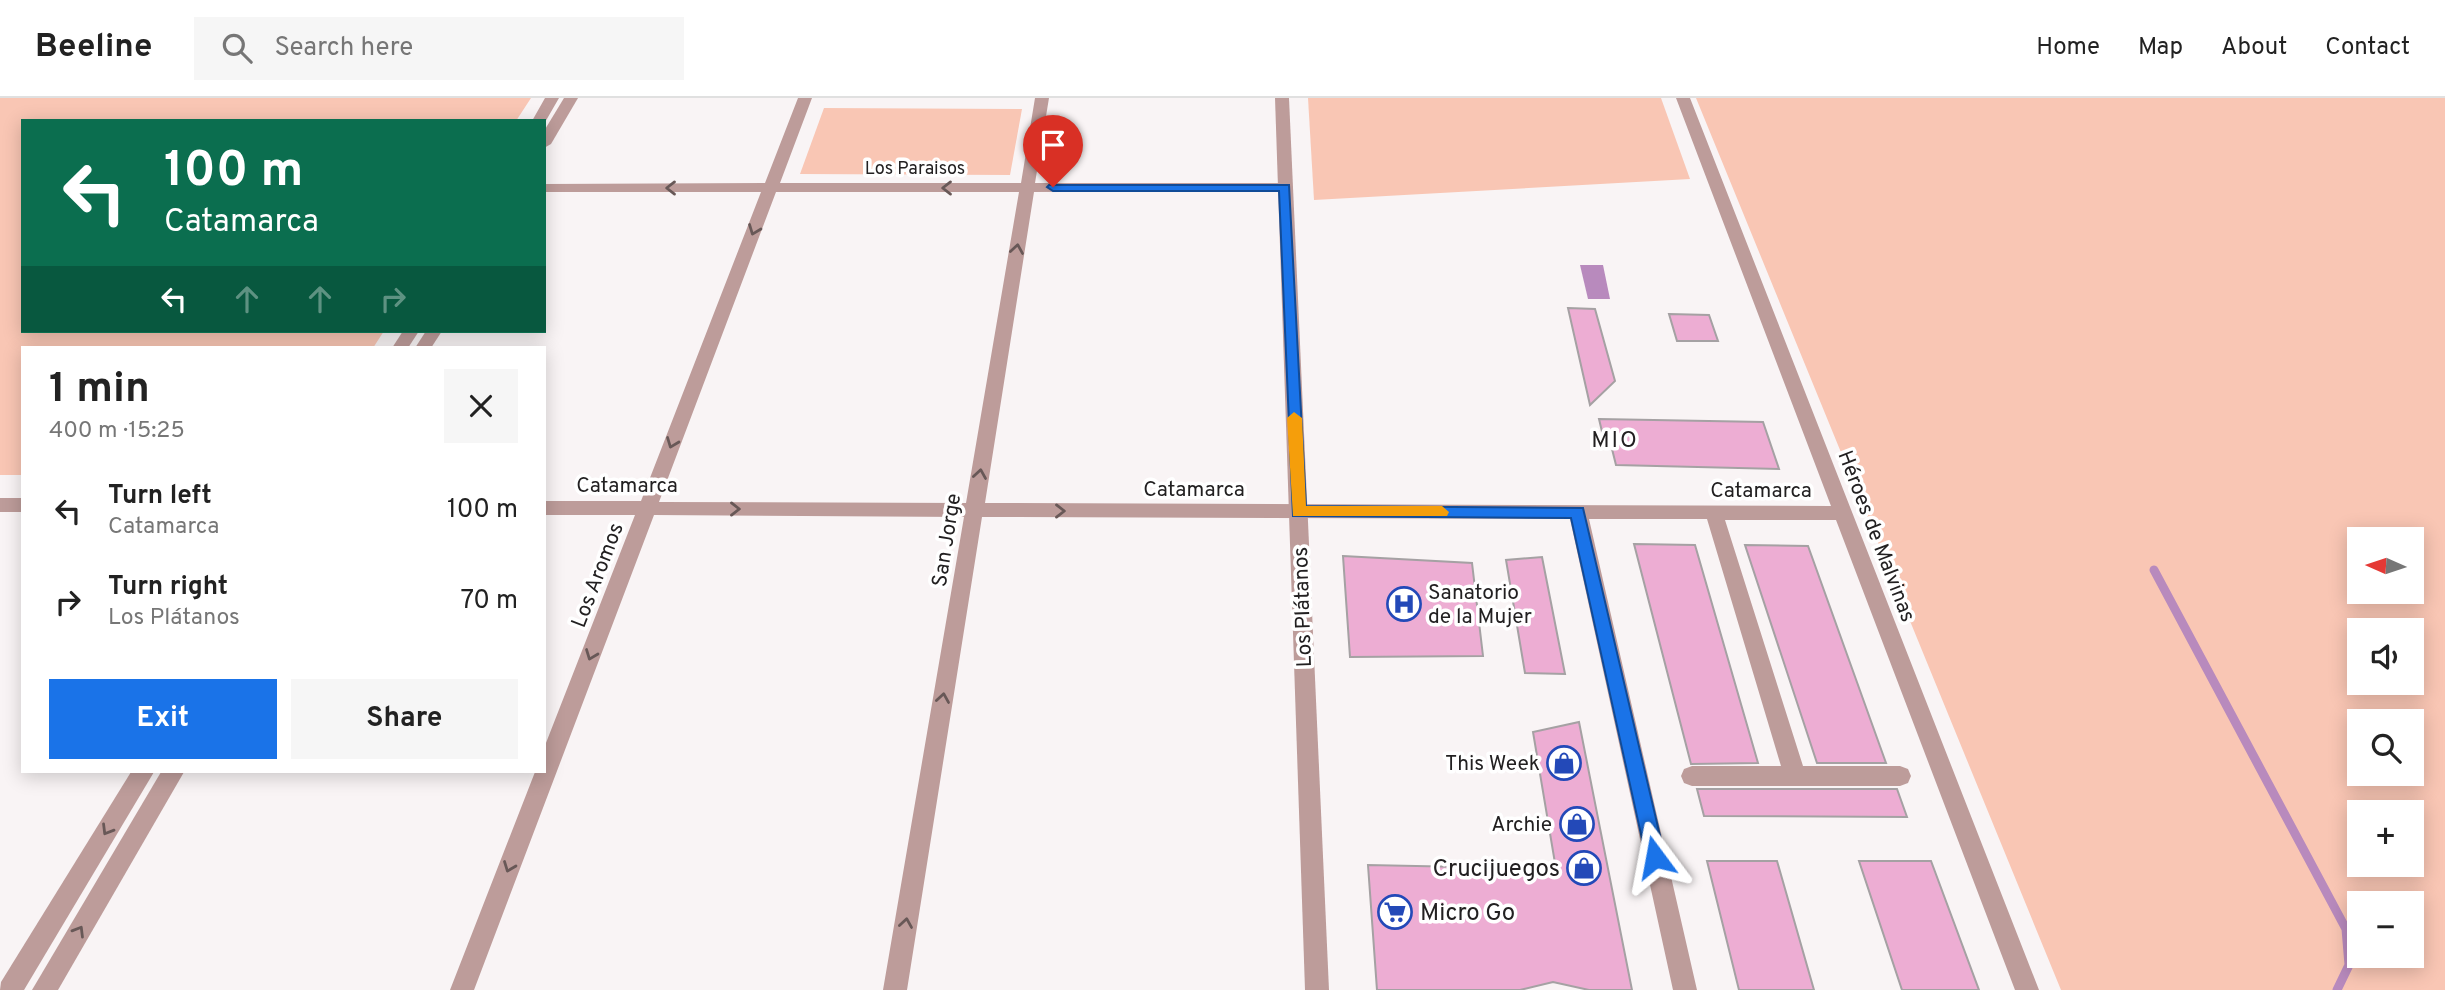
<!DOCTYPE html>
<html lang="en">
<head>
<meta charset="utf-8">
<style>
  :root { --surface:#fff; --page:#f6f6f6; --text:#222; --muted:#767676; --line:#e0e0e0; --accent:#1a73e8 }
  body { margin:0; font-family:Overpass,sans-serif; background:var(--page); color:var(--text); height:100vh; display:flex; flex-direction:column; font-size:26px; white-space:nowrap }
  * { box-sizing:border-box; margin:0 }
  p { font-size:23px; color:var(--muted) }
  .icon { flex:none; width:38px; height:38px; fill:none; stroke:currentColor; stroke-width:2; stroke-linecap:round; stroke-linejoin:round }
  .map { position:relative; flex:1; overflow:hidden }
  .sheet { position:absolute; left:21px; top:248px; width:525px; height:427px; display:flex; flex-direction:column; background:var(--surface); border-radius:0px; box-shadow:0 4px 18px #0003 }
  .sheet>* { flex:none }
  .guide { position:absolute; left:21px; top:21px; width:525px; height:214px; border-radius:0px; box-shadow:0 4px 18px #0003; background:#0b6e4f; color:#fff; overflow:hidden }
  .needle { width:46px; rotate:273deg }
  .tools { position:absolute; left:2347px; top:429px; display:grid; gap:14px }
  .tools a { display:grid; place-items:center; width:77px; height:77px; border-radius:0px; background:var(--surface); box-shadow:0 4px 18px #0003; font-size:35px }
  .pin { position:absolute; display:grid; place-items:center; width:60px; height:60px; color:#fff; margin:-72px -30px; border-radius:50% 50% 50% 0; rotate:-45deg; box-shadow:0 0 7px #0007 }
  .pin .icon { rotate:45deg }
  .me { position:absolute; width:77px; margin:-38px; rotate:347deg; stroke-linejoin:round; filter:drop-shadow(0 0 5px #0008) }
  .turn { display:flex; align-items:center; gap:24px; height:147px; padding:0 28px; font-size:32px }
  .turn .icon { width:91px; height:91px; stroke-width:2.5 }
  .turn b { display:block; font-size:49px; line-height:60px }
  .lanes { display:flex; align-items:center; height:66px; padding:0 28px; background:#0003; justify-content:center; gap:35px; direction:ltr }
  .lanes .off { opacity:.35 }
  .round { display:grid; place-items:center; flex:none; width:74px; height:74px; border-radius:0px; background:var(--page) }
  .head { display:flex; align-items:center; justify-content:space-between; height:119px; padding:0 28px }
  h1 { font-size:42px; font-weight:700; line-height:52px }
  .action { display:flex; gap:14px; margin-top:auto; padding:14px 28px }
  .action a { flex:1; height:80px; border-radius:0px; background:var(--accent); color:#fff; font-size:28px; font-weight:700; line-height:80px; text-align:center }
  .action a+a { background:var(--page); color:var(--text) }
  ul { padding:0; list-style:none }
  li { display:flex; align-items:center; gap:21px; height:91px; padding:0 28px }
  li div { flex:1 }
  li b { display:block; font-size:26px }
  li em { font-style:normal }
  header { display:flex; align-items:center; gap:42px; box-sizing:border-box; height:98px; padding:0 35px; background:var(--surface); border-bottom:2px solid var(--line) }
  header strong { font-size:33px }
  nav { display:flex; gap:38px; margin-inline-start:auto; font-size:24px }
  .search { width:490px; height:63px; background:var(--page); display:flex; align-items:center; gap:18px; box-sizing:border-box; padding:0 24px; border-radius:0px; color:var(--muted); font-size:26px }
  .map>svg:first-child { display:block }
  .green { fill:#f9c6b4; fill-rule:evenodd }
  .water { fill:#b88abd }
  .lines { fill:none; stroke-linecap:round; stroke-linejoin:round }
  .stream { stroke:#b88abd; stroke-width:9 }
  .building { fill:#edadd3; stroke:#a5a1a3; stroke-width:2 }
  .minor { fill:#bd9c9a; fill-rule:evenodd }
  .tertiary { fill:#bd9c9a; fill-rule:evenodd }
  .oneway { stroke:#685857 }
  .route { fill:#1a73e8; stroke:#114b97; stroke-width:2 }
  .slow { fill:#f59e0b }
  .labels { text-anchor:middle; stroke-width:7; stroke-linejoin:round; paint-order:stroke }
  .far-street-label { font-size:18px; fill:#222021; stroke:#fff }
  .street-label { font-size:21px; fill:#222021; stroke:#fff }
  .poi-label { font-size:21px; fill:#222021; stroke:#fff; text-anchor:end }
  .neighbourhood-label { font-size:23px; letter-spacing:2px; fill:#222021; stroke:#fff }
  .near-poi-label { font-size:24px; fill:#222021; stroke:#fff; text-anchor:end }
</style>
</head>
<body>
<header>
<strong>Beeline</strong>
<div class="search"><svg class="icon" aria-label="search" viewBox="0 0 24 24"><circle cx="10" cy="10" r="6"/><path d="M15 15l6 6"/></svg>Search here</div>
<nav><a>Home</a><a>Map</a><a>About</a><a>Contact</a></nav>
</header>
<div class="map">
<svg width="2445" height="892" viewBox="0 0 2445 892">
  <rect width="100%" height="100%" fill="#f9f4f5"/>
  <g class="green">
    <path d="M0,0H531L516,23H23V233H384L373,250H23V377H0Z"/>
    <path d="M1308,0H1661L1690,81L1314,102Z"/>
    <path d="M1696,0H2445V892H2061ZM2359,441H2412V494H2359ZM2359,532H2412V584H2359ZM2359,623H2412V676H2359ZM2359,714H2412V766H2359ZM2359,805H2412V858H2359Z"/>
    <path d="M824,10L1022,11L1010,77L800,76Z"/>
  </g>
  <path class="water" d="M1580,167H1603L1610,201H1588Z"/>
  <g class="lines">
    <path class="stream" d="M2154,472L2346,831L2349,867L2337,892"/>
  </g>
  <g class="building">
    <path d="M1568,210L1595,211L1615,283L1590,307Z"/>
    <path d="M1669,216L1709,217L1718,243H1677Z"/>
    <path d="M1599,321L1763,324L1779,371L1616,367L1610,343L1604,342Z"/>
    <path d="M1634,446L1695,447L1758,665L1691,666Z"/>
    <path d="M1745,447L1808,448L1886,665H1817Z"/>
    <path d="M1343,458L1472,465L1483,558L1350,559Z"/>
    <path d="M1542,459L1565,576L1525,575L1506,462Z"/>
    <path d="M1579,624L1632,892H1589L1553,884L1520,892H1377L1368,767L1556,771L1533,634Z"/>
    <path d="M1697,691H1897L1907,719L1704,718Z"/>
    <path d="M1707,763H1777L1814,892H1739Z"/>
    <path d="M1859,763H1931L1979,892H1902Z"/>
  </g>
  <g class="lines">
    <g class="minor">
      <path d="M545,0H559L544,26V23H532Z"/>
      <path d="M564,0H578L551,46L544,50V33Z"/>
      <path d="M798,0H812L780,85H1021L1035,0H1049L1035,85H1285L1292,89L1285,93L1034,94L985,405L1831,408L1676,0H1690L2039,892H2015L1836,422H1725L1803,668H1900L1908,671L1911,678L1908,685L1900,688H1692L1684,685L1681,678L1684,671L1692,668H1781L1707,421H1589L1697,892H1673L1570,421L982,419L907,892H883L964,419L654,417L474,892H450L535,674H544V650L635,417H544V403H641L761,94H544V86L765,85ZM776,94H1019L966,405L659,404Z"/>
      <path d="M403,233H419L408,250H392Z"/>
      <path d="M426,233H442L431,250H415Z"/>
      <rect x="0" y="400" width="23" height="14"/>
      <path d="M131,674H154L24,892H0L1,884Z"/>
      <path d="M161,674H184L58,892H32Z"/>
    </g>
    <path class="tertiary" d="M1275,0H1289L1329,892H1305Z"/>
  </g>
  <defs><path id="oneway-chevron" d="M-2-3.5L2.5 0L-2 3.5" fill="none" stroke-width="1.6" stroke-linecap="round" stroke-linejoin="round" transform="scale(1.75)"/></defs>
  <g class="oneway">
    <use href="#oneway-chevron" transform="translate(671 90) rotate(180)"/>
    <use href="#oneway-chevron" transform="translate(947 90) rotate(180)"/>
    <use href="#oneway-chevron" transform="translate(754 132) rotate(111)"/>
    <use href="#oneway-chevron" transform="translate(1017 151) rotate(-81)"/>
    <use href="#oneway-chevron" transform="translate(672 345) rotate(111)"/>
    <use href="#oneway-chevron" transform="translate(980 376) rotate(-81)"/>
    <use href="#oneway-chevron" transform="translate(735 411)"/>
    <use href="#oneway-chevron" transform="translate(1060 413)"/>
    <use href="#oneway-chevron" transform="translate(591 557) rotate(111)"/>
    <use href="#oneway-chevron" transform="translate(943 600) rotate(-81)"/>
    <use href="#oneway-chevron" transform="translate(107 732) rotate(121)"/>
    <use href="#oneway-chevron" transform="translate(509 769) rotate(111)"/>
    <use href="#oneway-chevron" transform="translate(906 825) rotate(-81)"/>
    <use href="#oneway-chevron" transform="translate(79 833) rotate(-59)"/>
  </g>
  <path class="route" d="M1049,87H1289L1306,408L1583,410L1665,759L1662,765L1655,768L1648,765L1646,759L1571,420L1293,418L1279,93H1053L1047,89Z"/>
  <path class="slow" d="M1294,314L1302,320L1306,408H1442L1449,414L1447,418H1293L1287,320Z"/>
  <defs>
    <g id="hospital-ring" transform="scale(1.75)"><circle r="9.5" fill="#fff" stroke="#2349b8" stroke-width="1.5"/><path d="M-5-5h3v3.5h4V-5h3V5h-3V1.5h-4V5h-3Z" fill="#2349b8"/></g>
    <g id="shop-ring" transform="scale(1.75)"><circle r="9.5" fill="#fff" stroke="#2349b8" stroke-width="1.5"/><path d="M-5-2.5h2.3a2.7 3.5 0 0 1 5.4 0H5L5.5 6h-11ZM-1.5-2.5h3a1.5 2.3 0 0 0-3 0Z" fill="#2349b8"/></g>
    <g id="supermarket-ring" transform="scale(1.75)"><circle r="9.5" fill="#fff" stroke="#2349b8" stroke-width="1.5"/><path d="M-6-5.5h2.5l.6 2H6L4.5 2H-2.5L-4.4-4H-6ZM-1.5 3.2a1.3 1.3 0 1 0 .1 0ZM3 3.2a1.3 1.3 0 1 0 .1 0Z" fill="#2349b8"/></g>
  </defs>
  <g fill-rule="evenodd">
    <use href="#hospital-ring" x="1404" y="506"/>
    <use href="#shop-ring" x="1564" y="665"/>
    <use href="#shop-ring" x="1577" y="726"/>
    <use href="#shop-ring" x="1584" y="770"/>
    <use href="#supermarket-ring" x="1395" y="814"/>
  </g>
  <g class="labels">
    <g class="far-street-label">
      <text x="915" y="76">Los Paraisos</text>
    </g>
    <g class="street-label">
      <text x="627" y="394">Catamarca</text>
      <text x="1194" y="398">Catamarca</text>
      <text x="1761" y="399">Catamarca</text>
      <text transform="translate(1877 438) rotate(69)" y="7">Héroes de Malvinas</text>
      <text transform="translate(946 442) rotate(-81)" y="7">San Jorge</text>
      <text transform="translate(597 477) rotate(-69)" y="7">Los Aromos</text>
      <text transform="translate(1302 509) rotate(-92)" y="7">Los Plátanos</text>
    </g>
    <g class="poi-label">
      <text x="1428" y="501" text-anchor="start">Sanatorio<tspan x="1428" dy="24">de la Mujer</tspan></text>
      <text x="1540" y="672">This Week</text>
      <text x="1552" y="733">Archie</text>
    </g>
    <g class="neighbourhood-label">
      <text x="1615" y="349">MIO</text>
    </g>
    <g class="near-poi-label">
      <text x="1560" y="778">Crucijuegos</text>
      <text x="1420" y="822" text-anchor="start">Micro Go</text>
    </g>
  </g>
</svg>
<div class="tools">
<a><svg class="needle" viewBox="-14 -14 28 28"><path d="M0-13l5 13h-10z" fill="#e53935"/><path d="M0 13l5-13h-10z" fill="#767676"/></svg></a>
<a><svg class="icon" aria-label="sound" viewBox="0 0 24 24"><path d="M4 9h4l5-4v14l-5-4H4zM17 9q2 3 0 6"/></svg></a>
<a><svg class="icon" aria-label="search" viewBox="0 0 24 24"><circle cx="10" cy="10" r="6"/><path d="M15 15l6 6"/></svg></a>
<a>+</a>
<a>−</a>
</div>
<div class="pin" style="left:1053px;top:89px;background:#d93025"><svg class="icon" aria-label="arrive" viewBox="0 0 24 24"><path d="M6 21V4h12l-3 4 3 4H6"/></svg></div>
<svg class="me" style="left:1655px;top:759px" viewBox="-20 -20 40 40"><path d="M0-17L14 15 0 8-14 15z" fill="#1a73e8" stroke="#fff" stroke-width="4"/></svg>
<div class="guide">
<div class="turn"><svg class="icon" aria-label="left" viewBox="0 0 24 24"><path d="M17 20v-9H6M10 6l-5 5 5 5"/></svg><div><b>100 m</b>Catamarca</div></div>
<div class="lanes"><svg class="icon" aria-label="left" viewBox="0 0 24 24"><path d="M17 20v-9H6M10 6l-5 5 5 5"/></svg><svg class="icon off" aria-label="ahead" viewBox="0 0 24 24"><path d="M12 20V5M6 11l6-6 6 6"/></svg><svg class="icon off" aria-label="ahead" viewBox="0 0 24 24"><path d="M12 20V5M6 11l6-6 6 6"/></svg><svg class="icon off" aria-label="right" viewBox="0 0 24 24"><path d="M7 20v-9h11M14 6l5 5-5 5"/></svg></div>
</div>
<section class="sheet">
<div class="head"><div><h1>1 min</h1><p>400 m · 15:25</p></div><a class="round"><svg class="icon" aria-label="close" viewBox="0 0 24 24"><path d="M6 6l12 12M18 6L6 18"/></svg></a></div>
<ul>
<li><svg class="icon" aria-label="left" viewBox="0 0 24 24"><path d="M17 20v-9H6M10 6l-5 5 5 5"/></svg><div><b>Turn left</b><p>Catamarca</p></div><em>100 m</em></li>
<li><svg class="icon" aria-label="right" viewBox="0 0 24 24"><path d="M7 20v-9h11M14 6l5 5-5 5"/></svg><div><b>Turn right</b><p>Los Plátanos</p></div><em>70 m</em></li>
</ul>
<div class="action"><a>Exit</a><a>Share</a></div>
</section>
</div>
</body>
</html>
